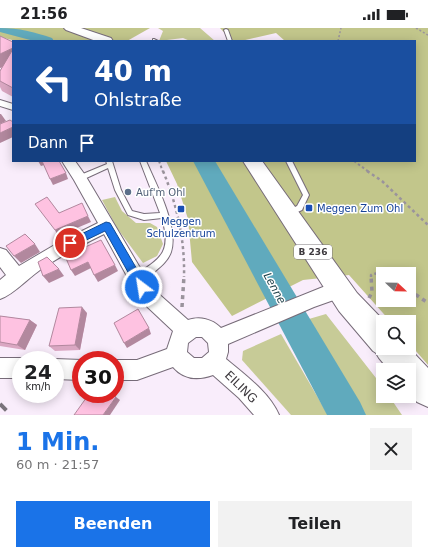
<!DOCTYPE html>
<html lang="de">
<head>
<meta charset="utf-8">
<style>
  :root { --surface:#fff; --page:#f2f2f2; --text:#202124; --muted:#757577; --accent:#1a73e8 }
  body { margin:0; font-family:"DejaVu Sans",sans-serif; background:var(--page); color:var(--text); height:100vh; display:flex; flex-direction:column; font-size:15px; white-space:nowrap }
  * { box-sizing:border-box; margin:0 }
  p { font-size:13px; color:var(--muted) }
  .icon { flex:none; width:22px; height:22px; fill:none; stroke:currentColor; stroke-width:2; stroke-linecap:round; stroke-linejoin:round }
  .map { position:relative; height:387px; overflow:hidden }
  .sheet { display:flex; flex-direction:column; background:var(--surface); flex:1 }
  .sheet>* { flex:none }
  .banner { position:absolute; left:12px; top:12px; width:404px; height:122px; border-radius:0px; box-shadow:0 2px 10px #0003; background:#1a4fa0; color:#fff; overflow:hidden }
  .needle { width:26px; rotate:112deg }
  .tools { position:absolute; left:376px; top:239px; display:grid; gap:8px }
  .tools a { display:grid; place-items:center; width:40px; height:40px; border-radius:0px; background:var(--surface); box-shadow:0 2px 10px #0003; font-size:20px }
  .speed { position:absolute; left:12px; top:323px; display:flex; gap:8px; font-size:20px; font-weight:700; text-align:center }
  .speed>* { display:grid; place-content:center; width:52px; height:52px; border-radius:50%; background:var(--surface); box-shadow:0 2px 10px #0003; line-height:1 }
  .speed small { font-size:10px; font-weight:400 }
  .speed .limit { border:6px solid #d22; background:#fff; color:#111 }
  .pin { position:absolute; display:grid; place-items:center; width:34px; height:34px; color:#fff; margin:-17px; border:2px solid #fff; border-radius:50%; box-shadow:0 1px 4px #0007 }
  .me { position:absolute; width:44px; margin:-22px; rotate:329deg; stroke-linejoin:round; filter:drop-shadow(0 0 3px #0008) }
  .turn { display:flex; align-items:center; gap:14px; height:84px; padding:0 16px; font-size:18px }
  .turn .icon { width:52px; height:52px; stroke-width:2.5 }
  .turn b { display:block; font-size:28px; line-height:34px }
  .then { display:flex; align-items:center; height:38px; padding:0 16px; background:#0003; gap:8px; font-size:15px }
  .round { display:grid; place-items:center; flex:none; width:42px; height:42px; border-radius:0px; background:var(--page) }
  .headline { display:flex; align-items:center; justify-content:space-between; height:68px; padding:0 16px }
  h1 { font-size:24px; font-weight:700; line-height:30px; color:var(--accent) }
  .primary-button { display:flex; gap:8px; margin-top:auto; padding:8px 16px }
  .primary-button a { flex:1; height:46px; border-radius:0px; background:var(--accent); color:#fff; font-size:16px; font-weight:700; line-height:46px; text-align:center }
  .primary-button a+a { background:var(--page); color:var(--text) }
  .status { display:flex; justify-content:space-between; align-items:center; height:28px; padding:0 20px; background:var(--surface); direction:ltr }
  .status svg { height:11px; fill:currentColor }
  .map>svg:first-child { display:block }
  .green { fill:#c7cb97 }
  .forest { fill:#c2c68b; fill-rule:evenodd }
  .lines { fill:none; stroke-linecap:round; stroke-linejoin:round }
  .river { fill:#60aabd; fill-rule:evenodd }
  .service-casing { stroke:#776c79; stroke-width:2 }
  .minor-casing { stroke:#776c79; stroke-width:2 }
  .primary-casing { stroke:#776c79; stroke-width:2 }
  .path-far3 { stroke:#9a939c; stroke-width:1.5; stroke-dasharray:2 2; stroke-linecap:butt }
  .path-far2 { stroke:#9a939c; stroke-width:2; stroke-dasharray:2.5 2.5; stroke-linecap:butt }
  .path-far1 { stroke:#9a939c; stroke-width:2.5; stroke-dasharray:3 3; stroke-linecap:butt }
  .path { stroke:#9a939c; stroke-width:3.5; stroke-dasharray:4 4; stroke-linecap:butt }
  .service { fill:#fff; fill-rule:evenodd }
  .minor { fill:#fff; fill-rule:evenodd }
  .primary { fill:#fff; fill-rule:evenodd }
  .rail { stroke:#7a737b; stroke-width:4; stroke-dasharray:9 9; stroke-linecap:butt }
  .wall { fill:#daa7c2 }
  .shaded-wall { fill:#b2889e }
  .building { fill:#fec2e1; stroke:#b2889e }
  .route { fill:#1a73e8; stroke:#114b97 }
  .service-dot { fill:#5c6f8a; stroke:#fff; stroke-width:1.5 }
  .transit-dot { fill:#1a4fb4; stroke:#fff; stroke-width:1.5 }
  .labels { text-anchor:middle; stroke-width:3; stroke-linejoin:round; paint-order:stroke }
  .shield { fill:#fff; stroke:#787579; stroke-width:1 }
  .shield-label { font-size:9px; font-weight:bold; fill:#3e3a3f }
  .service-label { font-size:10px; fill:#4e5e75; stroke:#fff; text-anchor:start }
  .transit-label { font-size:10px; fill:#164399; stroke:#fff; text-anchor:start }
  .water-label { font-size:11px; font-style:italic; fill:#183c45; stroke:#fff }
  .near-street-label { font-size:12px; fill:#3e3a3f; stroke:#fff }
</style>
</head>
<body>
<div class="status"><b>21:56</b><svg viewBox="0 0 49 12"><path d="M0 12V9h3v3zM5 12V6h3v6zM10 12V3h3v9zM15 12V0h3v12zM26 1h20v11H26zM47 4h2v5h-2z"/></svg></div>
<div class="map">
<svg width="428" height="387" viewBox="0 0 428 387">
  <rect width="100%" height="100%" fill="#f9edfb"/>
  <g class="green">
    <path d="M158,0H200L215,13H190L183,10L159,13L163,3Z"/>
    <path d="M115,169L122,183L136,195H150L157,199L163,216L157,228L143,235L117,200L102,172Z"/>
    <path d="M326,286L383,359V368H389L402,387H359L344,357L302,293Z"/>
    <path d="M281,306L328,387H291L242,332L243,323Z"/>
  </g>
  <g class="forest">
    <path d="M0,0H150L127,13H16L0,9Z"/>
    <path d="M220,0H428V337L409,315V294H391L349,247L303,252L232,288L192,234L188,191L177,156L166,133H415V13H285L276,5L241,13H232ZM383,246H409V272H383Z"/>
  </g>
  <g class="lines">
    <g class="river">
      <path d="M0,0C19,0 34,4 52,10L54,13H34L0,4Z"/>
      <path d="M193,133H215L360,374L366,387H327Z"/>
    </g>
    <g class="service-casing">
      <g id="service">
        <path d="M226,1L228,2L232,13H228L224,2Z"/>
        <path d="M154,11L158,13H153V11Z"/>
        <path d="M106,133H112L121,162L132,183L144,186L160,185L140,133H146C156,156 179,199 171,224C168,233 160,239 153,245C148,248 143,252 137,255L134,254L133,251L134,248C161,230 172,225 162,190L144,192L128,187L115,162L108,140L82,152H78L77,150L78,148L107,136Z"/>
        <path d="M286,133H292L309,167L302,182L289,188L286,185L287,183L297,178L303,167Z"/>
      </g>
    </g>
    <g class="minor-casing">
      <g id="minor">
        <path d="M0,72L13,76V82L0,78Z"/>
        <path d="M62,133H75L85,147L152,260L188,292C200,288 212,291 221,300L323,259L339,254L345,256L348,262L345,268L314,279L228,316V324L226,331C245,347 269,364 279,387H254L239,370L213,347C199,352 184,352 173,339L137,352H115L114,332H137L167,321L173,303L140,272L104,206C82,217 60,228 40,242C27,251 14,266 0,271V252L6,247L0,239V220L6,222L19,238L58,215L98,195L74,152ZM196,309H202L208,315L209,324L202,330H194L187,324L188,315Z"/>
        <path d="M0,330H21L26,332H21V350H0Z"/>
        <path d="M55,331L82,332L81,352L55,351V332H52Z"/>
      </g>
    </g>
    <g class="primary-casing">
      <g id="primary">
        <path d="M64,0H81L111,10L113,13H96L66,2Z"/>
        <path d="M243,133H262L357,265L385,294H383V320H409L428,340V379L417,374L409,365V342H389L379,330L376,325L373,323L339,283Z"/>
      </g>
    </g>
    <g class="path-far3">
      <path d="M416,0L428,7"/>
      <path d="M338,13L341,0"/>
    </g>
    <g class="path-far2">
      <path d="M159,133L163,144"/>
      <path d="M354,133L369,144"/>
    </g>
    <g class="path-far1">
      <path d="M163,143C177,177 185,212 184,249"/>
      <path d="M367,143L382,153L428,197"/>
      <path d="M371,249V247L374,245L383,249"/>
    </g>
    <g class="path">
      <path d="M382,248L383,249"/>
      <path d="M409,262L428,275"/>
      <path d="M369,270L372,264L371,248"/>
      <path d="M182,279L184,248"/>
    </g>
    <use href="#service" class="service"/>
    <use href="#minor" class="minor"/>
    <use href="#primary" class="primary"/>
    <path class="rail" d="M0,376L11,387"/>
  </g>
  <g class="wall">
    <path d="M13,14V69L2,63L0,59V43L2,39L0,40Z"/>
    <path d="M87,285L80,322L55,323L49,318Z"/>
    <path d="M0,288L30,292L37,297L25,322L0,318Z"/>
  </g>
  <g class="shaded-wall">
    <path d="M13,20V35L0,40V26Z"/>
    <path d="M0,86H1L6,93L0,96Z"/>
    <path d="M13,99V109L0,115V105Z"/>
    <path d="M38,133H42L44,137L41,138Z"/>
    <path d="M66,145L68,151L53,157L50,151Z"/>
    <path d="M88,188L91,194L58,208L55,202Z"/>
    <path d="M35,216L40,224L21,235L14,228Z"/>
    <path d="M88,234L91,240L75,248L71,242Z"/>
    <path d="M115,237L118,243L98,254L94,247Z"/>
    <path d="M59,241L64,248L49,255L43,248Z"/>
    <path d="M82,279L87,285L80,322L75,317Z"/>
    <path d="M30,292L37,297L25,322L17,317Z"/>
    <path d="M149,300L151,306L127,320L124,315Z"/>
    <path d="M116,369L120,372L110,387H103Z"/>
  </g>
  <g class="building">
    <path d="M0,8L13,14V20L0,26Z"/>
    <path d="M13,21V60L0,53V43Z"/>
    <path d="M10,92L13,94V99L0,105V96Z"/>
    <path d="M42,133H59L66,145L50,151Z"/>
    <path d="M47,169L59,185L82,175L88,188L55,202L35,176Z"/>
    <path d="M25,206L35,216L14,228L6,218Z"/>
    <path d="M101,212L115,237L94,247L88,234L71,242L65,228Z"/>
    <path d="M47,229L59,241L43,248L38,234Z"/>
    <path d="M82,279L75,317L49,318L59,280Z"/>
    <path d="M138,281L149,300L124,315L114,295Z"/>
    <path d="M0,288L30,292L17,317L0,314Z"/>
    <path d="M89,366H111L116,369L103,387H74Z"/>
  </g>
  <path class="route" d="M106,194L110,195L145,255L147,259L145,262L142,263L138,262L105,203L74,218H67L66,215L67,213Z"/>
  <circle class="service-dot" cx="128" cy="164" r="4"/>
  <g class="transit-dot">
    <rect x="305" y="176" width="8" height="8" rx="2"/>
    <rect x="177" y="177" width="8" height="8" rx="2"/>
  </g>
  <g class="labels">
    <rect class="shield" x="294" y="217" width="38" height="14" rx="3"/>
    <g class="shield-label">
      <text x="313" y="227">B 236</text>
    </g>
    <g class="service-label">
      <text x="136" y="168">Auf'm Ohl</text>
    </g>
    <g class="transit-label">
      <text x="317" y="184">Meggen Zum Ohl</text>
      <text x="181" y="197" text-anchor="middle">Meggen<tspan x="181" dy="12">Schulzentrum</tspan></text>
    </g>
    <g class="water-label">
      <text transform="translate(275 260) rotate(61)" y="4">Lenne</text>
    </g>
    <g class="near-street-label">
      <text transform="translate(241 359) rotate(44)" y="4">EILING</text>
    </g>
  </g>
</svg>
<div class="tools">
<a><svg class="needle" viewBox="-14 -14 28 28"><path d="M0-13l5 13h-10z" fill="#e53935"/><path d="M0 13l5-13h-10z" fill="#757577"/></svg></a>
<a><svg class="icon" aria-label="search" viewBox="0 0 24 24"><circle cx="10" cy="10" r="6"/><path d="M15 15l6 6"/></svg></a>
<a><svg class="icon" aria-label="layers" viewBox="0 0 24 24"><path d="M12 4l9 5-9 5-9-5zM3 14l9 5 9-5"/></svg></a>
</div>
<div class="speed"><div>24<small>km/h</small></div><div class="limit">30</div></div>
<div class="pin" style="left:70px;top:215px;background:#d93025"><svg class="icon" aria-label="arrive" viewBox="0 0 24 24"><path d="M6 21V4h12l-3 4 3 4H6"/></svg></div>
<svg class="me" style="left:142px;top:259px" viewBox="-20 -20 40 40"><circle r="17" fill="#1a73e8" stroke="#fff" stroke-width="3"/><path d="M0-11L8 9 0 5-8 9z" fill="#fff"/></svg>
<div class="banner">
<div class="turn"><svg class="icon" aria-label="left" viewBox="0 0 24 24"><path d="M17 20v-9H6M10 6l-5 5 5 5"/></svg><div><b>40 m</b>Ohlstraße</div></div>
<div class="then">Dann<svg class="icon" aria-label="arrive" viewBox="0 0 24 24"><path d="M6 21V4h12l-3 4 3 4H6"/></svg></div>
</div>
</div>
<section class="sheet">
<div class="headline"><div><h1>1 Min.</h1><p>60 m · 21:57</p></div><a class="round"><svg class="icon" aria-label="close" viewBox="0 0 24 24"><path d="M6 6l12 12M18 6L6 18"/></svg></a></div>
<div class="primary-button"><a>Beenden</a><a>Teilen</a></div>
</section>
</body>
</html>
